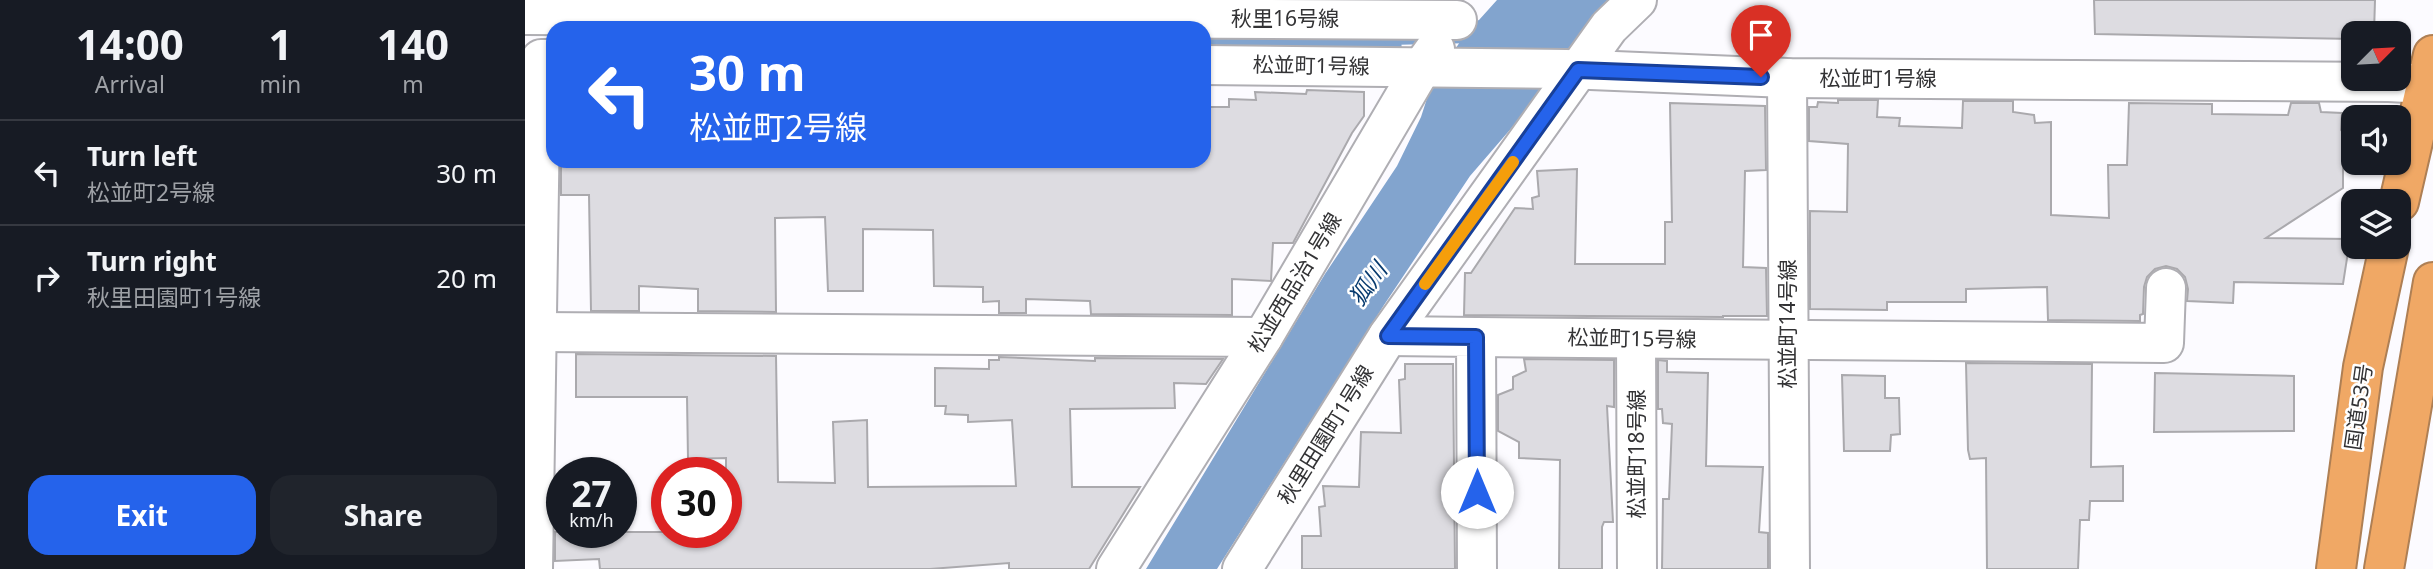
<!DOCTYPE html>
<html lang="en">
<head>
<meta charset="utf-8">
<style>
  :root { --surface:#171b24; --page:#20242c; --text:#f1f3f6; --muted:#9ea1a6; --line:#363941; --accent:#2563eb }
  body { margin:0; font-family:"Noto Sans","Noto Sans JP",sans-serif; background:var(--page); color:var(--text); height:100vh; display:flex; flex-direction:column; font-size:26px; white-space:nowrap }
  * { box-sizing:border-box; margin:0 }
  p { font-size:23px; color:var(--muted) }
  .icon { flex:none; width:38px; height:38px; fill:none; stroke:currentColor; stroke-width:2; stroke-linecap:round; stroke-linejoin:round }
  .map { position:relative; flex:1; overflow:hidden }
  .side { display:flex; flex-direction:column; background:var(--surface); width:525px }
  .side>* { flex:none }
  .top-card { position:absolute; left:21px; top:21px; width:665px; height:147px; border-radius:21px; box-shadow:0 2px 5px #0004; background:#2563eb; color:#fff; overflow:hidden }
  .needle { width:46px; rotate:66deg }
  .tools { position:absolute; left:1816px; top:21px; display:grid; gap:14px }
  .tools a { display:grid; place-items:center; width:70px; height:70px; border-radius:14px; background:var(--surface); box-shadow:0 2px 5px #0004; font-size:35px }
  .speed { position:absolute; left:21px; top:457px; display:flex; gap:14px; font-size:35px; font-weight:700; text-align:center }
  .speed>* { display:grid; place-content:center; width:91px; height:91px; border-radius:50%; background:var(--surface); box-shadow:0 2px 5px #0004; line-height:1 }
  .speed small { font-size:18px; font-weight:400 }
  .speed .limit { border:10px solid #d22; background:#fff; color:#111 }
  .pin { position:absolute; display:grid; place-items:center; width:60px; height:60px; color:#fff; margin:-72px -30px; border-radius:50% 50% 50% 0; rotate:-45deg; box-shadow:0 0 7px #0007 }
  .pin .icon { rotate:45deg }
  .me { position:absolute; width:77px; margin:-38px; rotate:0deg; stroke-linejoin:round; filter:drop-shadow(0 0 5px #0008) }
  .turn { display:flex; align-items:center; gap:24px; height:147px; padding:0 28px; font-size:32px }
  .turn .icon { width:91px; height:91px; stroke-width:2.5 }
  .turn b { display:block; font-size:49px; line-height:60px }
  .eta { display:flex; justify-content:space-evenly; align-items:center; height:119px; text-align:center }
  .eta b { font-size:42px; font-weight:700; line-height:49px }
  .primary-button { display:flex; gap:14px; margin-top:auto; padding:14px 28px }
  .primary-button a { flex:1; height:80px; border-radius:21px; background:var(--accent); color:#fff; font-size:28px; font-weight:700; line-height:80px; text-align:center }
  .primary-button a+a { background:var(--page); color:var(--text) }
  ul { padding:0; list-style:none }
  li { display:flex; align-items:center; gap:21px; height:105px; padding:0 28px; border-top:2px solid var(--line) }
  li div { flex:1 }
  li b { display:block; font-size:26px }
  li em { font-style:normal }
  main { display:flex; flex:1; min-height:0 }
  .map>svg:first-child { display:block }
  .water { fill:#82a4ce }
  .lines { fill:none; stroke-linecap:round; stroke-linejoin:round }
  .stream { stroke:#82a4ce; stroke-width:10 }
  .building { fill:#dddce1; stroke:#aaa9ad; stroke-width:2 }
  .minor-casing { stroke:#afaeb3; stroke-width:42 }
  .highway-casing { stroke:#ae7f54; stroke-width:42 }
  .minor { stroke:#fff; stroke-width:38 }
  .highway { stroke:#f0a865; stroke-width:38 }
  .route-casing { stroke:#184099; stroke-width:18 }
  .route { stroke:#2563eb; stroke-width:12 }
  .slow { stroke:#f59e0b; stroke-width:12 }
  .labels { text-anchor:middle; stroke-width:5; stroke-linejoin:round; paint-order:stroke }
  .street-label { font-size:21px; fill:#333335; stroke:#fff }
  .water-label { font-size:23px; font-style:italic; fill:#073a6e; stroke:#fff }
</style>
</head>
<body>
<main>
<section class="side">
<div class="eta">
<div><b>14:00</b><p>Arrival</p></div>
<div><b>1</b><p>min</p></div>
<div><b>140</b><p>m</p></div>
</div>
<ul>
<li><svg class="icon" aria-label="left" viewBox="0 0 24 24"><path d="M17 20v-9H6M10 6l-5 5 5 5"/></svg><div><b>Turn left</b><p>松並町2号線</p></div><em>30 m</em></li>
<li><svg class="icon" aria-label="right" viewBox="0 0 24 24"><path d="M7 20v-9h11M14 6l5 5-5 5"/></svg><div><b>Turn right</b><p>秋里田園町1号線</p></div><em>20 m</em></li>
</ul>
<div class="primary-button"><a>Exit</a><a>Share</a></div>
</section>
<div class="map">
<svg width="1908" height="569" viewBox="0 0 1908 569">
  <rect width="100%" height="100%" fill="#fcfbff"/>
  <g class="water">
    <path d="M972,0H1097L945,176L859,305L692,569H621L800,274L872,166L896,117L906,86L948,22L954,20Z"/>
    <path d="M692,35H876L877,55L682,52V39Z"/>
  </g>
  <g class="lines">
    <path class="stream" d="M864,40L949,38"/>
  </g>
  <g class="building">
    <path d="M1569,0H1850L1849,33H1829V39L1570,34Z"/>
    <path d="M782,90L839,92V116L827,133L768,243H748L746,281L707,279V315L566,314L565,301L501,299V313H474V301L458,302V287L409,286L408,230L338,229V291H303L300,217L250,218L251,312L173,311V289L114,286V311H66L64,195H36V161H679V107H704V99L731,100L730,92L781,94Z"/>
    <path d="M1313,100H1353L1352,117L1375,118L1374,126L1437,128L1438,101H1488V112L1509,115L1510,123L1526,122V215L1584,218L1583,165H1602L1604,103L1687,104V114L1763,115L1766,103H1794L1796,112L1817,113L1816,130L1829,146V149L1818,155V188L1741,238L1825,239L1818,284L1709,282L1708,303L1662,301L1663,289L1660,277L1652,269L1641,266L1630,269L1622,277L1619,287L1618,314L1615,315V321L1523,320L1522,287L1441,289V302H1362V310L1285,309V211L1322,212L1323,144L1284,141V107H1292L1293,102L1313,103Z"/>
    <path d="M1145,103L1240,106L1241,170L1220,171L1218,267L1241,268L1242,316H1198V317L939,315L940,273H946L990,208L1008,209L1007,198L1014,196L1012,171L1052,169L1050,264H1140V222H1147Z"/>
    <path d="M51,354L251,356L253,482L310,483L308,422L342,420L343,487L491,486L487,420L443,422V415L420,414L421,406H410V368L464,369V360H474V357L570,361V358L698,359L681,384L649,383L650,408L545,409L547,487H615L564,569H484V563L405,569H75L74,559L30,561V532H201V458L163,459L162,397H51Z"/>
    <path d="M999,359L1089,360V407L1082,406L1088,522H1079L1077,527V569H1034L1035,460L994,458V442L973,431V395L988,389V377L1001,371Z"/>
    <path d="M1133,360L1142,361V372L1183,373L1181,466L1238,467L1234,532L1243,533V569H1137L1138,499H1144L1147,424L1138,423L1137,409H1133Z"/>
    <path d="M1441,363L1567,364L1566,467L1598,466V501H1565L1564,520H1555L1553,569H1462L1461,458L1445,459L1443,450Z"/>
    <path d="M880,364H928L930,569H777V536H796L794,507L800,506L798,486L834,487L836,432L876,433L874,380L880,379Z"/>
    <path d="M1630,373L1769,376V431L1629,432Z"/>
    <path d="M1317,375L1360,376V398H1374L1375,434L1366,435L1365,451H1319Z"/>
  </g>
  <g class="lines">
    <g class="minor-casing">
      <g id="minor">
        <path d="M0,15L932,20"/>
        <path d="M679,65L1041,69L1262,78L1864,82L1901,84"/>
        <path d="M1262,78L1265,569"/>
        <path d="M12,332L738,337"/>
        <path d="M863,336L951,337L952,569"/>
        <path d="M951,337L1639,343L1641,288"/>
        <path d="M1111,339L1112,569"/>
        <path d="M8,569L16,59H28"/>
        <path d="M591,569L738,337L897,67L910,49"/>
        <path d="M717,569L863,336L1084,27L1112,0"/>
      </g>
    </g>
    <g class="highway-casing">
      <g id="highway">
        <path d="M1874,202L1908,55"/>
        <path d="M1811,569L1838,367L1864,247"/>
        <path d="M1859,569L1908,282"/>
      </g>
    </g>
    <use href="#minor" class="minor"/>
    <use href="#highway" class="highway"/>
  </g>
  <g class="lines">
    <g class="route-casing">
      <path id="route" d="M952,492L951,337L863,336L1053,70L1236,77"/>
    </g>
    <use href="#route" class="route"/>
    <path class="slow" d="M900,284L988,162"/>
  </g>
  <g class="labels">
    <g class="street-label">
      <text x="760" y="26">秋里16号線</text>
      <text transform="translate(786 66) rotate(1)" y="7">松並町1号線</text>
      <text x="1353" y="86">松並町1号線</text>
      <text transform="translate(770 283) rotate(-59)" y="7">松並西品治1号線</text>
      <text transform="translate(1263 324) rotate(-90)" y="7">松並町14号線</text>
      <text transform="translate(1107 339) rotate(1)" y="7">松並町15号線</text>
      <text transform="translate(1834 407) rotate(-82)" y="7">国道53号</text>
      <text transform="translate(801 435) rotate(-58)" y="7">秋里田園町1号線</text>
      <text transform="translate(1112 454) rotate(-90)" y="7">松並町18号線</text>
    </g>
    <g class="water-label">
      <text transform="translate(843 284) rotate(-54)" y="8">狐川</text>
    </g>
  </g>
</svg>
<div class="tools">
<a><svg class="needle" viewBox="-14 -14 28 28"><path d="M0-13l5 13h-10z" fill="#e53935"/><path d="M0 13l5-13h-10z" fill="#9ea1a6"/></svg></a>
<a><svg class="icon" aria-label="sound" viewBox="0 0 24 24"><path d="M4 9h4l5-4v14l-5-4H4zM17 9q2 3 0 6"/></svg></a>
<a><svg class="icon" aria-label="layers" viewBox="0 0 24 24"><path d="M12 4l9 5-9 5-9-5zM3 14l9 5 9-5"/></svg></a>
</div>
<div class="speed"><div>27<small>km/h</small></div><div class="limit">30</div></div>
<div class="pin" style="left:1236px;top:77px;background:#d93025"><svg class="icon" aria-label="arrive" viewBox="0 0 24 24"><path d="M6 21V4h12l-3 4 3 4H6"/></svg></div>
<svg class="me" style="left:952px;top:492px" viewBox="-20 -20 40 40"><circle r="19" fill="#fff"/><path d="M0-13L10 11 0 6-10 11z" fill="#2563eb"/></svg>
<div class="top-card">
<div class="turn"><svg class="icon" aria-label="left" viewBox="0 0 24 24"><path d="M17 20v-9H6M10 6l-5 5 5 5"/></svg><div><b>30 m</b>松並町2号線</div></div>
</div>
</div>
</main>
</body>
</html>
